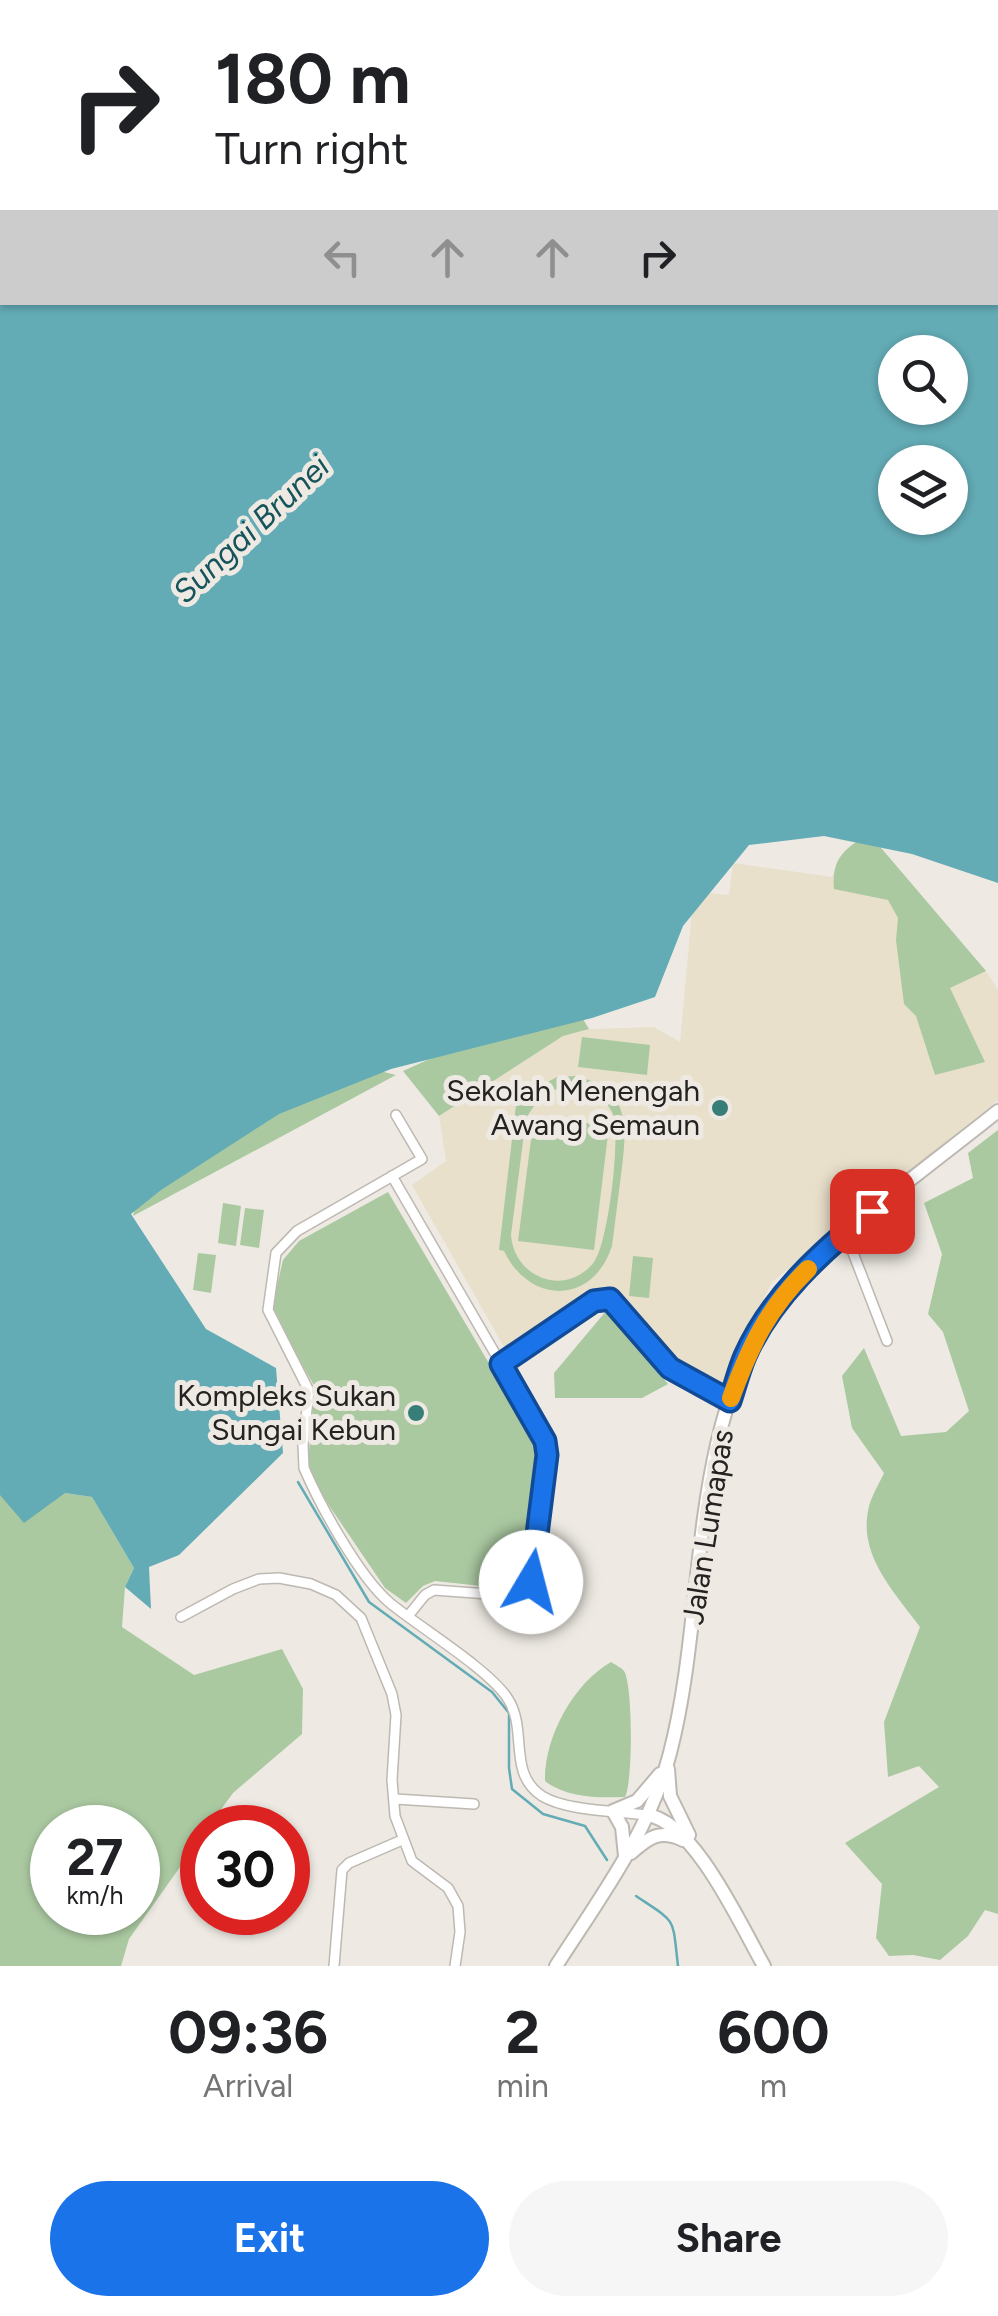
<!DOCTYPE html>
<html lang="en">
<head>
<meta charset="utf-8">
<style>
  :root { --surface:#fff; --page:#f6f6f6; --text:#202124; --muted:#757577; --accent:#1a73e8 }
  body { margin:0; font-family:Figtree,sans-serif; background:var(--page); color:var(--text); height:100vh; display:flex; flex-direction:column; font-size:38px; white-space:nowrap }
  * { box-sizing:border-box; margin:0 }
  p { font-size:32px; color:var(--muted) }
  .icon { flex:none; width:55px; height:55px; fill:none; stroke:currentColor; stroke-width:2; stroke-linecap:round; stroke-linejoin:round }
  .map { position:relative; height:1966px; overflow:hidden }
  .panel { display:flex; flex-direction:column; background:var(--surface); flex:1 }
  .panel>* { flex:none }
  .hud { position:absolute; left:0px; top:0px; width:1000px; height:305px; box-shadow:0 2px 8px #0004; background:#fff; color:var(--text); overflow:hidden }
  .buttons { position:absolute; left:878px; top:335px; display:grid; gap:20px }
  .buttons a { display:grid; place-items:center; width:90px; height:90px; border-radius:50%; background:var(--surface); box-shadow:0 2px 8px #0004; font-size:50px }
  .speed { position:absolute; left:30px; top:1805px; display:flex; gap:20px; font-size:50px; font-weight:700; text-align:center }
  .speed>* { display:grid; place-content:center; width:130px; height:130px; border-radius:50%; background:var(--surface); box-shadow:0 2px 8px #0004; line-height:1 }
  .speed small { font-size:25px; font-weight:400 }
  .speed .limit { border:15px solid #d22; background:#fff; color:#111 }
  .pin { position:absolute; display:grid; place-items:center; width:85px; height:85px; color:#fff; margin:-42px; border-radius:20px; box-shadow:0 5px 15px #0006 }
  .me { position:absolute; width:110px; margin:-55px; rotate:8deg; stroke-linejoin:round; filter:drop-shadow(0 0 8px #0008) }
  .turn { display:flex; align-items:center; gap:35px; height:210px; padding:0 50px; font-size:45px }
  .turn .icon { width:130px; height:130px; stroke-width:2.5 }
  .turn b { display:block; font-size:70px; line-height:85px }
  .lanes { display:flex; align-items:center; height:95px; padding:0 50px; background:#0003; justify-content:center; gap:50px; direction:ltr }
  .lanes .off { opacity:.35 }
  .eta { display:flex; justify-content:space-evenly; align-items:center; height:170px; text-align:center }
  .eta b { font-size:60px; font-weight:700; line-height:70px }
  .button { display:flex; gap:20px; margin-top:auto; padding:20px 50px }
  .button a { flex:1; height:115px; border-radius:60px; background:var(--accent); color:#fff; font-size:40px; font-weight:700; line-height:115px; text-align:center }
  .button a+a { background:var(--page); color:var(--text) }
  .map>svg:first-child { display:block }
  .education { fill:#e9e0cb }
  .green { fill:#aac9a1; fill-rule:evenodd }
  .water { fill:#63abb5; fill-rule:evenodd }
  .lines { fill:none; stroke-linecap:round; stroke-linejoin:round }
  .stream { stroke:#63abb5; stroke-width:2.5 }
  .street-casing { stroke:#bdb9b2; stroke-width:12 }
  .secondary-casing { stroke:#bdb9b2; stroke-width:16 }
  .street { stroke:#fff; stroke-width:9 }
  .secondary { stroke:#fff; stroke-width:12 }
  .route-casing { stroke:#114b97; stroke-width:25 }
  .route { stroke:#1a73e8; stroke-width:18 }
  .slow { stroke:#f59e0b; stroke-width:18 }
  .poi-dot { fill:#377e78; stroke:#eeeae3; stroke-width:4 }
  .labels { text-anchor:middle; stroke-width:10; stroke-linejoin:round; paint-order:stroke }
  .poi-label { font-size:30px; fill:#252321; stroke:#eeeae3; text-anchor:end }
  .street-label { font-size:30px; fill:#252321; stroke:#eeeae3 }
  .water-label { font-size:32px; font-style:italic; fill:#15545b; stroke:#eeeae3 }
</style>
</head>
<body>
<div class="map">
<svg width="998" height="1966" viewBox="0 0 998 1966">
  <rect width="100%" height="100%" fill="#eeeae3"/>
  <path class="education" d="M876,842L986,971L998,990V1100L772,1282L720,1388L680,1368L606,1293L588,1295L508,1354L412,1185L446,1161L439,1116L563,1036L589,1029L654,1027L680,1042L693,899L701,892L729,895L733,863L832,877L844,851Z"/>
  <g class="green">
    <path d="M856,842H876L986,971L950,988L985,1062L935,1075L916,1016L904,1004L896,940L898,918L888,900L834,889C832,867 838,854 856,842Z"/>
    <path d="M569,996L589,1029L563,1036L439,1116L403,1071Z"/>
    <path d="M582,1037L650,1045L647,1075L578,1067Z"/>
    <path d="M368,1068L396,1075L133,1216L140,1191L222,1131Z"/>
    <path d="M575,1076C632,1089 627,1127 621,1175C618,1199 615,1223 612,1246C593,1305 530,1305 504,1251L499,1250L518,1088L528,1089L529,1092L557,1077ZM569,1085C587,1087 603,1094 612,1112C622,1131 608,1245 594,1262C566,1298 514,1278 511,1235L526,1118L542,1094Z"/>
    <path d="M534,1116L609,1126L594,1250L518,1241Z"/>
    <path d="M998,1130V1914L985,1910L968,1936L940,1960L913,1955L889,1956L876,1938L882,1884L845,1843L939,1787L919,1766L888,1777L884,1722L920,1627C895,1593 859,1556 868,1511C870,1498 879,1484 884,1473L852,1428L842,1376L864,1348L901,1436L946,1432L969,1411L943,1332L928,1314L942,1254L924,1203L973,1178L968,1153Z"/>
    <path d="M388,1192L533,1438L539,1459L525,1577L509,1589L435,1581L423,1586L406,1603L385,1588L307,1473L315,1387L271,1312L283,1260L299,1241Z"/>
    <path d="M223,1203L241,1206L236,1246L218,1243Z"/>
    <path d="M245,1208L264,1210L259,1248L240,1245Z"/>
    <path d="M198,1253L216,1255L211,1293L193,1290Z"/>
    <path d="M633,1256L653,1258L649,1298L629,1296Z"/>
    <path d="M607,1310L668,1384L642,1398H555L554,1373Z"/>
    <path d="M65,1493L92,1497L134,1568L125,1587L122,1627L194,1675L282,1649L303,1689L302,1734L233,1793L208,1827L202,1828V1836L129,1939L121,1966H0V1495ZM52,1828H138V1912H52Z"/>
    <path d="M611,1662C615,1665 621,1667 624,1671C633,1684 633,1783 625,1797C598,1798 567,1798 545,1781C544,1737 574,1683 611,1662Z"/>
  </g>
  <path class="water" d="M139,0H998V883L912,854L824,836L749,845L683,926L655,997L592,1018L391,1069L279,1114L161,1190L131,1214L206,1329L276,1368L283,1453L179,1555L149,1567L151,1609L125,1587L134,1568L92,1497L65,1493L24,1523L0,1495V283L2,302H998V2H136ZM895,352H950V408H895ZM895,462H950V518H895Z"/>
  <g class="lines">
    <g class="stream">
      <path d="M298,1482L369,1602L492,1692L509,1713V1768L512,1789L543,1814L585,1826L607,1860"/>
      <path d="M636,1896C678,1924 672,1916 678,1966"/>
    </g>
    <g class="street-casing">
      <g id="street">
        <path d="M396,1115L422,1159L297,1231L276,1253L268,1310L309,1391L303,1445L304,1468C320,1505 359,1577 390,1603C419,1627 490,1670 508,1699C528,1730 507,1773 542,1796C566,1811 618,1811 647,1815"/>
        <path d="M392,1176L540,1431L547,1455L533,1572L524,1591L502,1595L434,1590L425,1595L408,1616"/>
        <path d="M845,1232L887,1341"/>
        <path d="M501,1364L594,1301L610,1299L670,1367L694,1384L730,1401"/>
        <path d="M181,1617L233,1589L259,1579L279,1578L311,1584L336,1595L361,1618L392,1694L396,1715L392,1780L395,1816L412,1861L448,1888L458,1906L460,1932L455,1966"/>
        <path d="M395,1799L474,1804"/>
        <path d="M334,1966L342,1870L349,1863L402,1840"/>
      </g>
    </g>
    <g class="secondary-casing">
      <g id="secondary">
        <path d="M668,1769L670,1796L689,1835"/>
        <path d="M647,1815C694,1821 741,1926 764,1966"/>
        <path d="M631,1853C649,1837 660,1829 683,1840"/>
        <path d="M625,1856L622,1827L613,1811L637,1801L660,1774"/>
        <path d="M556,1966C599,1899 650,1831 670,1753C708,1606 686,1434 775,1305C786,1288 802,1275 816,1261C872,1206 937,1160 998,1111"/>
      </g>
    </g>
    <use href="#street" class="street"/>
    <use href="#secondary" class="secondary"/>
  </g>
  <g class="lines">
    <g class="route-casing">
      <path id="route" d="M531,1582L547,1455L545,1441L501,1364L594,1301L610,1299L670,1368L730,1401C735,1386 739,1370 745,1356C771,1297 823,1250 872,1211"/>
    </g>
    <use href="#route" class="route"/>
    <path class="slow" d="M731,1398C750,1346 768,1308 808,1269"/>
  </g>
  <g class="poi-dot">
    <circle cx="720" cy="1108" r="10"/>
    <circle cx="416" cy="1413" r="10"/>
  </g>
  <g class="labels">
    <g class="poi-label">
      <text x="700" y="1101">Sekolah Menengah<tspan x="700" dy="34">Awang Semaun</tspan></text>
      <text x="396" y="1406">Kompleks Sukan<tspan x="396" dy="34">Sungai Kebun</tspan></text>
    </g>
    <g class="street-label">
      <text transform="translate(708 1527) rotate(-81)" y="10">Jalan Lumapas</text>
    </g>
    <g class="water-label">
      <text transform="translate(251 529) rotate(-43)" y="11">Sungai Brunei</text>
    </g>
  </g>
</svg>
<div class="buttons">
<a><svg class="icon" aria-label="search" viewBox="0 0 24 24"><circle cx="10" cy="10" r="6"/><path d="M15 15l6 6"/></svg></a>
<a><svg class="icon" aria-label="layers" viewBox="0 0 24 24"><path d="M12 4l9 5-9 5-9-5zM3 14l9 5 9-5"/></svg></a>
</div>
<div class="speed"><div>27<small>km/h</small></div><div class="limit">30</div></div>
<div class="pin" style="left:872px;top:1211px;background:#d93025"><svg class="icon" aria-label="arrive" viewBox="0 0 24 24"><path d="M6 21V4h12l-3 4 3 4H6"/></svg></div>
<svg class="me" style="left:531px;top:1582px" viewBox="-20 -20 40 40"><circle r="19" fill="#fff"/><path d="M0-13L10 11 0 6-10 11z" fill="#1a73e8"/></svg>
<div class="hud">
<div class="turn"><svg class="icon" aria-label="right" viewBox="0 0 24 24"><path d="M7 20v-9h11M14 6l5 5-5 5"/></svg><div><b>180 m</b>Turn right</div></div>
<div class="lanes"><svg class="icon off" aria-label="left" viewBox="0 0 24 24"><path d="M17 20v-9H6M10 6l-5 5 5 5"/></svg><svg class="icon off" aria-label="ahead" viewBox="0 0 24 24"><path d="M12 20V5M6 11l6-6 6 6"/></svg><svg class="icon off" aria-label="ahead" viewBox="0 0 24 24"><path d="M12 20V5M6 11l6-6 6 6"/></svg><svg class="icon" aria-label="right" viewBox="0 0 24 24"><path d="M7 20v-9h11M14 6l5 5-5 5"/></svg></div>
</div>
</div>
<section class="panel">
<div class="eta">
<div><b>09:36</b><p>Arrival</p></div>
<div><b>2</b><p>min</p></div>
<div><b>600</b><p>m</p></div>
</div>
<div class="button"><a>Exit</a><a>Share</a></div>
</section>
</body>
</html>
